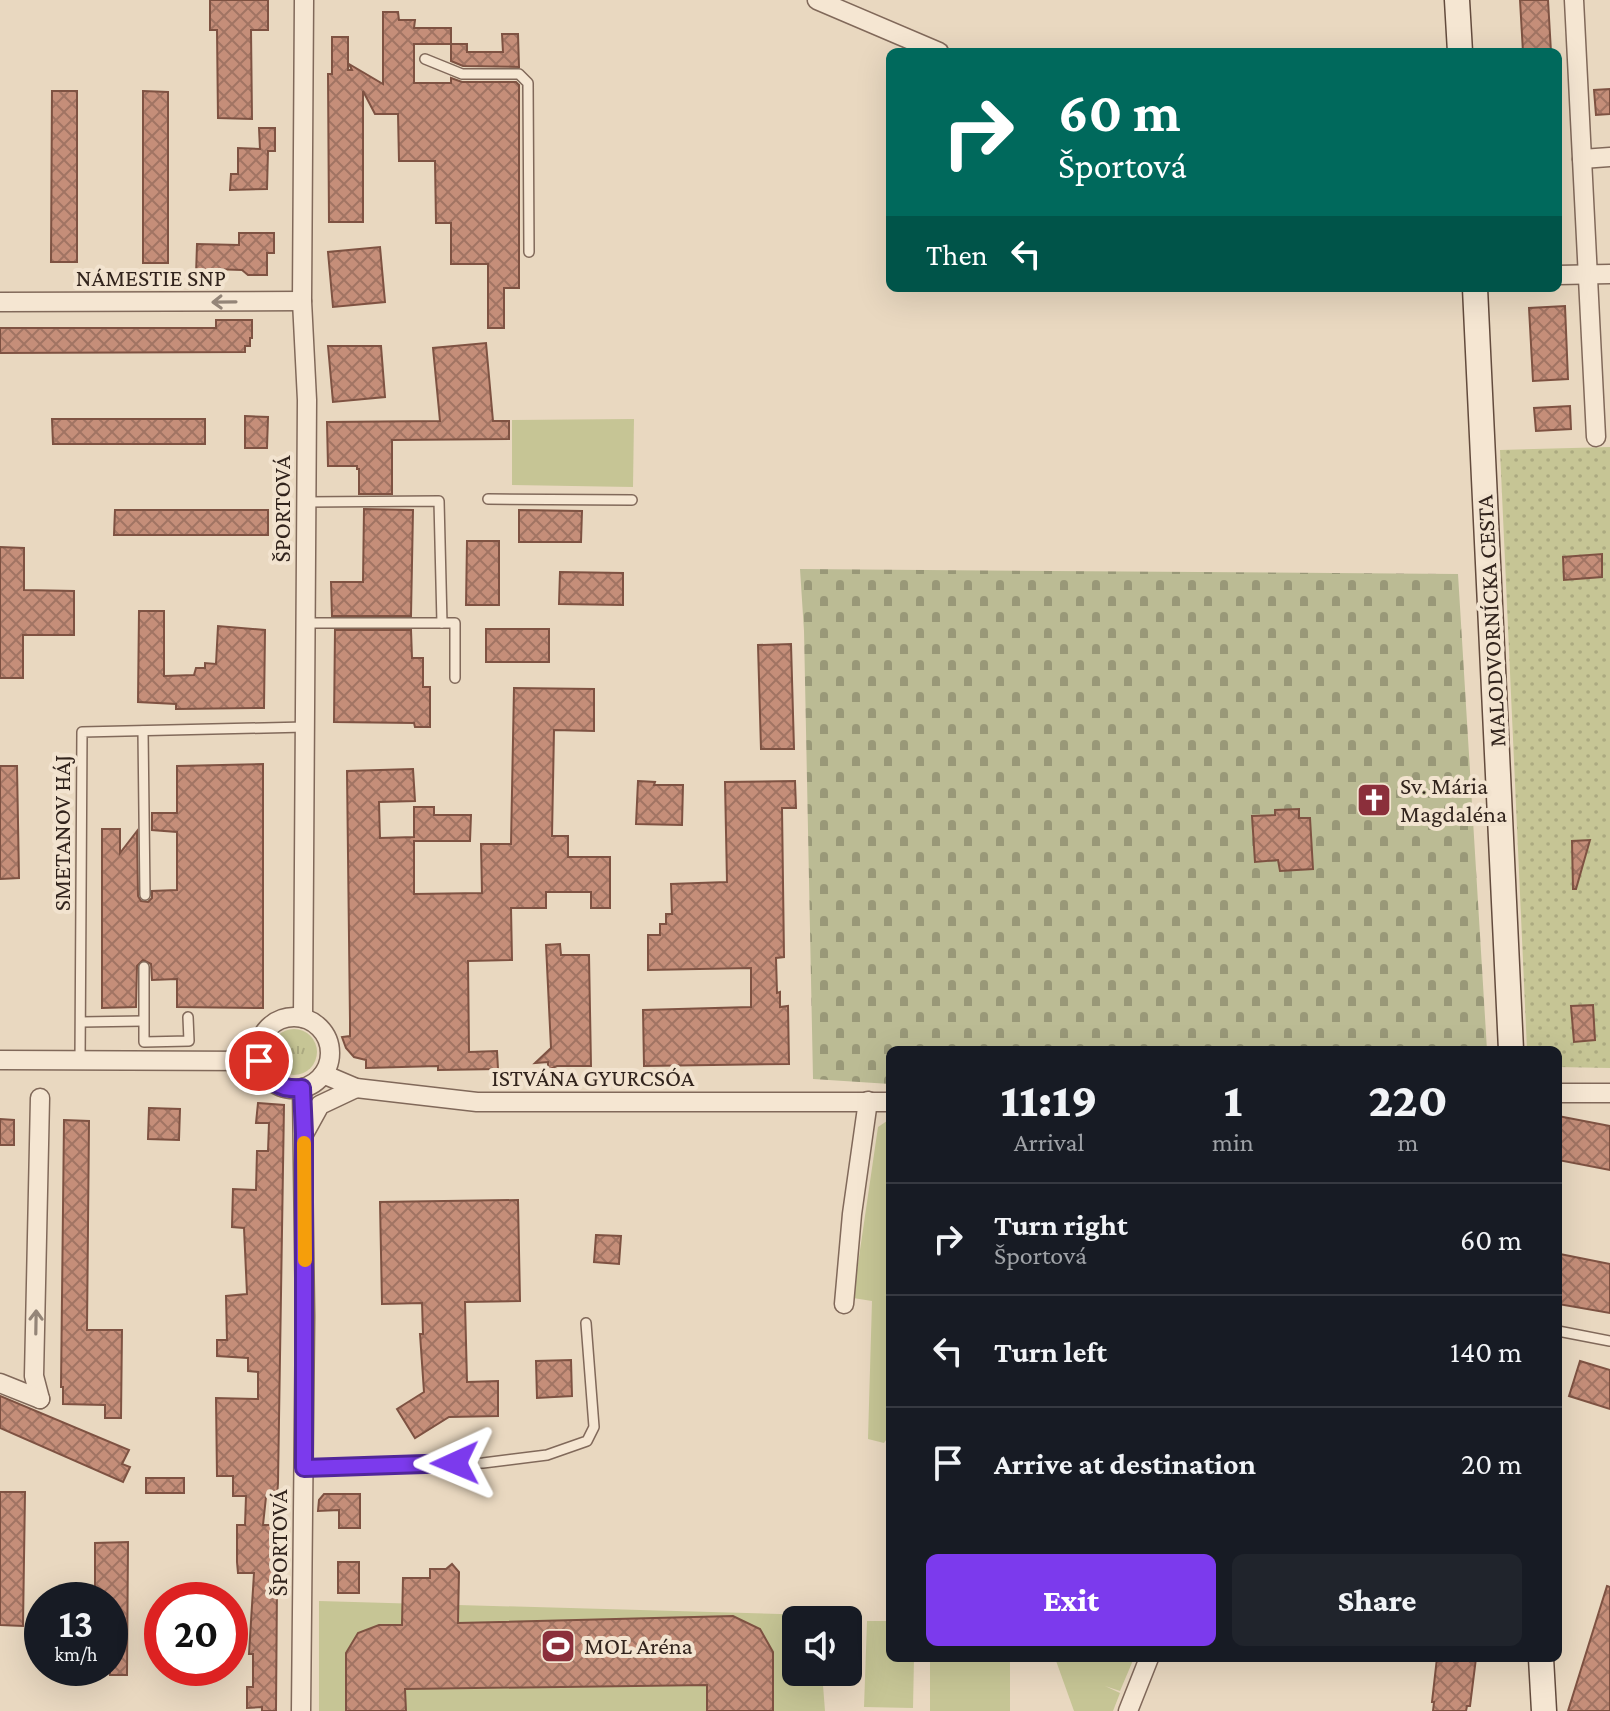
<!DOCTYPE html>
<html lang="en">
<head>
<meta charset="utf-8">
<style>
  :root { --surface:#171b24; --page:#20242c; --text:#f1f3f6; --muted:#9ea1a6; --line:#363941; --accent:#7c3aed }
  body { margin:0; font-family:"Crimson Pro",serif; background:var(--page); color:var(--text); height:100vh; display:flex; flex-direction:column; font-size:30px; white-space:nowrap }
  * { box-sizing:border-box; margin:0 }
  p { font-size:26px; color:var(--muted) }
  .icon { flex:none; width:44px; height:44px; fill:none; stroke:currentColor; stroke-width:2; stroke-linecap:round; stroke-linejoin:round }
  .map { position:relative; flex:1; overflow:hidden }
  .sheet { position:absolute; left:886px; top:1046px; width:676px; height:616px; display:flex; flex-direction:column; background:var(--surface); border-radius:12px; box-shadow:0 8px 32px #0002 }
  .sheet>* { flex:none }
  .banner { position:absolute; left:886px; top:48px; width:676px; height:244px; border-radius:12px; box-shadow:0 8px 32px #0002; background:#00695c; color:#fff; overflow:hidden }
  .tools { position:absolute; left:782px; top:1606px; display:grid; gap:16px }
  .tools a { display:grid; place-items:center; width:80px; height:80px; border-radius:12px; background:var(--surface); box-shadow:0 8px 32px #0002; font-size:40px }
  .speed { position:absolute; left:24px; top:1582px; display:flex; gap:16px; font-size:40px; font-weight:700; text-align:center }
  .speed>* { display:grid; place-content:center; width:104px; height:104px; border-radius:50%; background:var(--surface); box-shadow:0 8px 32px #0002; line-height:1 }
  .speed small { font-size:20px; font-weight:400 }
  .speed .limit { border:12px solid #d22; background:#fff; color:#111 }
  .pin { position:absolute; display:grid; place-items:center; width:68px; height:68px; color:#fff; margin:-34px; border:4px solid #fff; border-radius:50%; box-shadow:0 2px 8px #0007 }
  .me { position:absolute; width:88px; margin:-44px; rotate:269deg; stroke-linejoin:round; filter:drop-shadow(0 0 6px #0008) }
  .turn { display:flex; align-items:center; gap:28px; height:168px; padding:0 40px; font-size:36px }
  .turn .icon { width:104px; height:104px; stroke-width:2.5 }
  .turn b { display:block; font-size:56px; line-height:68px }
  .then { display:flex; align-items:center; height:76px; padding:0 40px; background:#0003; gap:16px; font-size:30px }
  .eta { display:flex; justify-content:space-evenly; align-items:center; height:136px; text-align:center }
  .eta b { font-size:48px; font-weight:800; line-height:56px }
  .cta { display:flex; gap:16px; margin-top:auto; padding:16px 40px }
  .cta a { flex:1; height:92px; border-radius:12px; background:var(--accent); color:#fff; font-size:32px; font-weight:800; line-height:92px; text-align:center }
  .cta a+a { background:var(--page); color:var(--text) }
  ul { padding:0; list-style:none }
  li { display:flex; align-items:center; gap:24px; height:112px; padding:0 40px; border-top:2px solid var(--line) }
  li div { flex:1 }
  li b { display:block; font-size:30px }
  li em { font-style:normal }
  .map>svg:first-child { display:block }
  .grass { fill:url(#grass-tufts) }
  .cemetery { fill:url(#cemetery-stones) }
  .park { fill:#c6c595 }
  .garden { fill:url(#garden-dots) }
  .building { fill:url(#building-cross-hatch); stroke:#7e5242; stroke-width:2 }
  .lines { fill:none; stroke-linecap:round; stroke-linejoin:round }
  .lane-casing { stroke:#81695a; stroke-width:12 }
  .street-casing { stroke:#81695a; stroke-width:21 }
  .secondary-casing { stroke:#634b3d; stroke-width:27 }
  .lane { stroke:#f5e6d2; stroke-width:9 }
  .street { stroke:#f5e6d2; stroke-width:18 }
  .secondary { stroke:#f5e6d2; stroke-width:24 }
  .oneway { stroke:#948578 }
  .route-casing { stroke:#51269a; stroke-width:20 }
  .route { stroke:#7c3aed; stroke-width:14 }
  .slow { stroke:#f59e0b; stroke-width:14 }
  .labels { text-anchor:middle; stroke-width:8; stroke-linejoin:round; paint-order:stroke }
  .street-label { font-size:24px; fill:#32241d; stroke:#f2e3cf }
  .poi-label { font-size:24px; fill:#32241d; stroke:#f2e3cf; text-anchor:start }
</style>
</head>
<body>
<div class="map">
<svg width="1610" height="1711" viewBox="0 0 1610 1711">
  <defs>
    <pattern id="grass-tufts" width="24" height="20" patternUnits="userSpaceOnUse" patternTransform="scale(2)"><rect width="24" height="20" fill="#c6c595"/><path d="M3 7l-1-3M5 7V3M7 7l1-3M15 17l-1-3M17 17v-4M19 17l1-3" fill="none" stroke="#aba980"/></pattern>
    <pattern id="cemetery-stones" width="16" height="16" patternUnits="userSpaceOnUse" patternTransform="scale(2)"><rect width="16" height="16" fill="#bbbb94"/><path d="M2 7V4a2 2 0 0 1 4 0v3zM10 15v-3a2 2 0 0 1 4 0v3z" fill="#999878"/></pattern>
    <pattern id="garden-dots" width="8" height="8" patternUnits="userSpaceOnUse" patternTransform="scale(2)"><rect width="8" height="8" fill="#c6c595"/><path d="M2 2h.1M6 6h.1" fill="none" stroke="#aba980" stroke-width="1.8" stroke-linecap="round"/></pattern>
    <pattern id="building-cross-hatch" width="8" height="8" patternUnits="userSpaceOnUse" patternTransform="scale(2)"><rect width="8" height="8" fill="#c58e79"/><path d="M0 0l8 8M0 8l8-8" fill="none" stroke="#a17463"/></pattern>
  </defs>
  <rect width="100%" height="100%" fill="#e9d8c0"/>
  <circle class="grass" cx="294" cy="1052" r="23"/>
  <path class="cemetery" d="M800,569L1458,574L1487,1050H890V1084L813,1079L804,631Z"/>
  <g class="park">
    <path d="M634,419L633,487L512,485V420Z"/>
    <path d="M890,1119V1434L884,1443L868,1439L872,1301L853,1298L878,1127Z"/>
    <path d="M319,1601L816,1615V1620H796V1672H822L825,1711H319Z"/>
    <path d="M867,1621H890V1658H914L913,1708L864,1707Z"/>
    <path d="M1055,1658H1134L1120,1691L1105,1686L1120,1693L1113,1711H1074Z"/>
    <rect x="930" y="1662" width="80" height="49"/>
  </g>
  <path class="garden" d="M1610,447V1068L1558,1067V1050H1527L1500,450Z"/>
  <g class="building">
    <path d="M210,0H268V30H251L252,119L218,118L217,30H210Z"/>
    <path d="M1520,0H1548L1551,52H1523Z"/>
    <path d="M383,12H398L399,20H415L414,28H451V44H414V83H451V78L462,82H516L519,85V288H504V328H488V264H451V223H436L435,161H399L398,114H375L363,91V222H329L328,74H332V37H348V70H352L349,64L383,84Z"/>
    <path d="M502,34H518L519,67L463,66L451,61V44H467V52H503Z"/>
    <path d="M1610,89V114L1596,115L1594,90Z"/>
    <path d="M52,91H77V262H51Z"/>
    <path d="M143,91L168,92V263H143Z"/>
    <path d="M259,128H275V151H268L267,189L230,190L231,174H238V148L260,149Z"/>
    <path d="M239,233H274V253H267V275H248L242,270L212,269V275H196L197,244L239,245Z"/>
    <path d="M380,247L385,302L333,307L328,252Z"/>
    <path d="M1565,306L1568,379L1533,381L1529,308Z"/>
    <path d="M216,320H252V338H250V346H245V352L0,353V328H216Z"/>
    <path d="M486,343L493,421H509V439L392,440V494H359V469H357V466H328L327,422L440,421L433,348Z"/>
    <path d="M328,346H381L385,397L333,402Z"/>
    <path d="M1570,406L1571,429L1536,431L1534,408Z"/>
    <path d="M245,416L268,417L267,448H245Z"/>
    <path d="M52,419H205V444H53Z"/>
    <path d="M364,509L413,510L411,616H332L331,582H363Z"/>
    <path d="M115,510H268V535H114Z"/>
    <path d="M519,510L582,511L581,542H519Z"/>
    <path d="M467,541H499V605H466Z"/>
    <path d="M0,547L24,548V590L74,591V635H23V678H0Z"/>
    <path d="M1602,554V577L1564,580L1563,557Z"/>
    <path d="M560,572L623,573V605L559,604Z"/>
    <path d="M139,611H164V676L194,675L196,668H205V663L216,664L218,626L265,630L264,708L176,709V704L138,702Z"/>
    <rect x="486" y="629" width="63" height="33"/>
    <path d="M335,630H411L412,658H423V687H430V727H415L414,723L334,722Z"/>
    <path d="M791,644L794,749H761L758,645Z"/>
    <path d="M514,688L594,689V731L554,730L552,836H568V857H610V908H591V892H546V908H511L512,960L468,961L469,1052L497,1051L498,1069L438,1070V1066L366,1068V1060L354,1057L346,1048L342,1037L350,1036V1020L347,771L413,769L415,801L379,802L380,838L414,837V807H434V815H471L470,841H414V894L482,893L481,844H511Z"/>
    <path d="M263,764V1008L177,1007V979L152,980L151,964L143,960L137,966L136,1007L102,1008V829H120V853L137,831L138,896L141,901L148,902L152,898V891L177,890V832L152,830V813H177V766Z"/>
    <path d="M0,766H17L19,878L0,879Z"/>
    <path d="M638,781L655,782L654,785H683L682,825L636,824Z"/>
    <path d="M795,781L796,808H782L784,957L776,958L777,993L780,992V1007L788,1006L789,1064L644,1066L643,1010L751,1007V968L648,970V935H660V924H666V914H672L671,884L727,882L725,782Z"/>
    <path d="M1299,809V818H1310L1313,869L1280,871L1278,860L1255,862L1252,816L1275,815V810Z"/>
    <path d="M1590,840L1576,889H1573L1572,841Z"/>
    <path d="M560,944L561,955H589L591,1066H557L548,1070V1062L535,1063L551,1048L546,945Z"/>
    <path d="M1593,1005L1595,1040L1574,1042L1571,1006Z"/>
    <path d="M258,1103L284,1105L278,1483L277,1497H266L263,1525H278L277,1551H273V1583H277L276,1711H262V1707L247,1708V1687H253V1654H249L254,1573H238L237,1562V1525H245L246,1496H233V1476H217L216,1398L258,1399V1372L248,1371V1358L217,1356V1340H227L226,1296L247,1294L244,1228L232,1227L233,1189L256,1190L257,1151H268L269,1123H256Z"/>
    <path d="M149,1108L180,1109L179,1140L148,1139Z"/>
    <path d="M1558,1116L1610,1126V1170L1558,1160Z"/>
    <path d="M0,1119L14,1120V1145H0Z"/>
    <path d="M64,1120L89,1121L87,1330H122L121,1418H105V1405L63,1404V1387H61Z"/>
    <path d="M518,1200L520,1301L465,1302L467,1382L498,1381V1416L449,1417L415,1438L397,1409L424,1392L420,1334H423L422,1303L382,1304L380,1202Z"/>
    <path d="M596,1235L621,1236L619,1264L594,1262Z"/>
    <path d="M1560,1254L1610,1264V1313L1558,1304Z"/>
    <path d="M571,1360L572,1396L537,1398L536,1361Z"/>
    <path d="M1580,1361L1610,1370V1409L1569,1396Z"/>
    <path d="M0,1396L129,1450L122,1464L130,1467L123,1482L0,1428Z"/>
    <rect x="146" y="1478" width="38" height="15"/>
    <path d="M0,1492H25L23,1626L0,1625Z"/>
    <path d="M324,1494H360V1528H339V1510L318,1511L319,1500Z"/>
    <path d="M128,1542L127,1675H110V1600H95V1543Z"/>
    <rect x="338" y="1562" width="21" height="31"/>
    <path d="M452,1564L459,1572L458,1623L733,1616L760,1629L773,1652V1711H707V1685L405,1689L406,1711H346V1653L358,1633L379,1625H402L403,1578H430V1569H446Z"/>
    <path d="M1607,1586L1610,1587V1711H1568Z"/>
    <path d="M1437,1658H1476L1470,1706H1467L1466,1711H1433L1434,1702H1432Z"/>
  </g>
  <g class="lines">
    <g class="lane-casing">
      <g id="lane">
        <path d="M425,59L462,74H519L528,83L529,252"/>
        <path d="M488,499L632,500"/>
        <path d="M306,502L439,501L442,623"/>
        <path d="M306,623H455V678"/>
        <path d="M143,731L145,895"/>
        <path d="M144,967V1042L189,1041L188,1017"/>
        <path d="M81,1022L143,1021"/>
        <path d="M80,1062L82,732L305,727"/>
        <path d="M1558,1331L1610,1341"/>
        <path d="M304,1468L483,1463L547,1455L587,1441L594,1427L586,1323"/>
      </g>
    </g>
    <g class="street-casing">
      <g id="street">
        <path d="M817,0L939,52"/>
        <path d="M1574,0L1596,437"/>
        <path d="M1582,159L1610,157"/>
        <path d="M1558,275L1610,274"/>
        <path d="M0,302L302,301"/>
        <circle cx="294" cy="1053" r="36"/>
        <path d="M303,1018L307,400L302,301L304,0"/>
        <path d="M0,1060L259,1061"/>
        <path d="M323,1074L356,1088L477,1102H890"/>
        <path d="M1558,1093H1610"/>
        <path d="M40,1098L34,1376L40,1399"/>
        <path d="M304,1134L320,1105L356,1088"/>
        <path d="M844,1304L852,1214L868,1101"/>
        <path d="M0,1383L40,1399"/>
        <path d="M301,1711L305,1316L302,1088"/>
        <path d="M1128,1711L1149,1658"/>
      </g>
    </g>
    <g class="secondary-casing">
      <g id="secondary">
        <path d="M1457,0L1460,52"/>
        <path d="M1475,288L1511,1050"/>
        <path d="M1541,1658L1544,1711"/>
      </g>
    </g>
    <use href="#lane" class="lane"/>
    <use href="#street" class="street"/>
    <use href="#secondary" class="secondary"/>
  </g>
  <defs><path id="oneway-shaft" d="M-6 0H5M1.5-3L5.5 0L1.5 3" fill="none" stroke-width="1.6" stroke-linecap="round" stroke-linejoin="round" transform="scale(2)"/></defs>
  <g class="oneway">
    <use href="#oneway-shaft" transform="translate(224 302) rotate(179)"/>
    <use href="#oneway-shaft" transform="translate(36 1322) rotate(-89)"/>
  </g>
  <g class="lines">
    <g class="route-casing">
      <path id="route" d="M259,1061C266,1081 280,1090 302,1088L304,1134V1468L455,1463"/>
    </g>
    <use href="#route" class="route"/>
    <path class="slow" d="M304,1143L305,1260"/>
  </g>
  <defs>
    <g id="church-square" transform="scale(1.8)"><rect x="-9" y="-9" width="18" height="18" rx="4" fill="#8b2f3b" stroke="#f2e3cf"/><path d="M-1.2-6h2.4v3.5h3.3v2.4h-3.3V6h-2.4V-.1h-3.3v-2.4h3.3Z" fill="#fff"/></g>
    <g id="stadium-square" transform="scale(1.8)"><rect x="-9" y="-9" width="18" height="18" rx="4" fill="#8b2f3b" stroke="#f2e3cf"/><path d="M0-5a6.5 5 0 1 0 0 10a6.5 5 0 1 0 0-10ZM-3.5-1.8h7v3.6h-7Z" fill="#fff"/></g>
  </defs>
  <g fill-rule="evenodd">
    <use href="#church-square" x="1374" y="800"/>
    <use href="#stadium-square" x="558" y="1646"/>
  </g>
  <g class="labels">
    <g class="street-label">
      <text x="151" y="286">NÁMESTIE SNP</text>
      <text transform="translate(282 509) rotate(-90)" y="8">ŠPORTOVÁ</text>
      <text transform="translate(1491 621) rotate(-93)" y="8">MALODVORNÍCKA CESTA</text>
      <text transform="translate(62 833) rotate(-90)" y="8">SMETANOV HÁJ</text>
      <text x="593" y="1086">ISTVÁNA GYURCSÓA</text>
      <text transform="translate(279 1543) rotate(-90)" y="8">ŠPORTOVÁ</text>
    </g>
    <g class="poi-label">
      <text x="1400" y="794">Sv. Mária<tspan x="1400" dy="28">Magdaléna</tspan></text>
      <text x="584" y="1654">MOL Aréna</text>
    </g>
  </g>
</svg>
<div class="tools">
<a><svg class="icon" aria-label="sound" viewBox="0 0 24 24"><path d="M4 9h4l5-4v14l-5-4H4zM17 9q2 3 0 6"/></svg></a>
</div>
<div class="speed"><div>13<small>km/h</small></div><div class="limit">20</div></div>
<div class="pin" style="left:259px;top:1061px;background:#d93025"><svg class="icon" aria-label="arrive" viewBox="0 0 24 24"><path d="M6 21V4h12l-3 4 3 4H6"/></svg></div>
<svg class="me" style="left:455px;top:1463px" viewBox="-20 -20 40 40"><path d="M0-17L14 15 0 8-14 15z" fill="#7c3aed" stroke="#fff" stroke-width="4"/></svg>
<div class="banner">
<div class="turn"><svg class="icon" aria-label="right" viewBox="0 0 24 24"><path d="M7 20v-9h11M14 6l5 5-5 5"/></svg><div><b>60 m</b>Športová</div></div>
<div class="then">Then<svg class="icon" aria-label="left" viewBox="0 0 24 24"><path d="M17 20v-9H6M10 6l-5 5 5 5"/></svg></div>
</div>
<section class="sheet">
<div class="eta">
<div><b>11:19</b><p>Arrival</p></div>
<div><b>1</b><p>min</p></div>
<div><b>220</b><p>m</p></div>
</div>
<ul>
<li><svg class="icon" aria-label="right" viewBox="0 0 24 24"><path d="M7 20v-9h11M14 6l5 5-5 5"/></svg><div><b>Turn right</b><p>Športová</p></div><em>60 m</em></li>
<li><svg class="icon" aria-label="left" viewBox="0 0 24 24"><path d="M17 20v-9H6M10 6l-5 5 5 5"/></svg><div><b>Turn left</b></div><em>140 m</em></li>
<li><svg class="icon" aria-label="arrive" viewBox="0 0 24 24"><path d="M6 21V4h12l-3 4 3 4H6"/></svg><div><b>Arrive at destination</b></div><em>20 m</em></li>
</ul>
<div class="cta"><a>Exit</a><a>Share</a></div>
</section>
</div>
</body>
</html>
